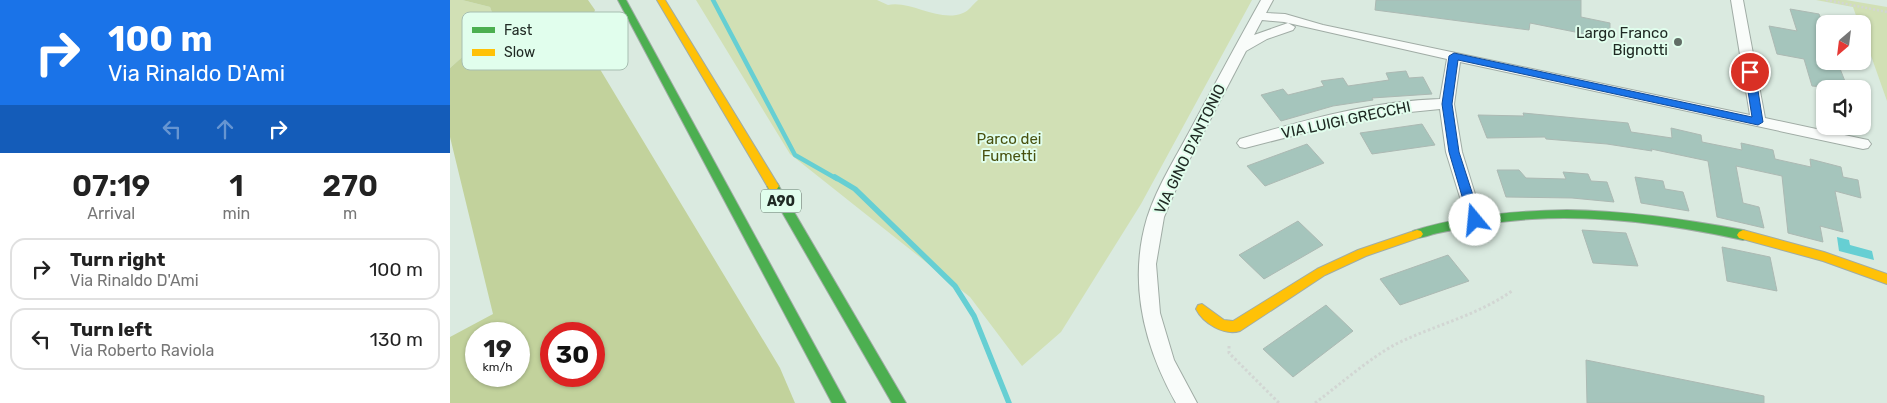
<!DOCTYPE html>
<html lang="en">
<head>
<meta charset="utf-8">
<style>
  :root { --surface:#fff; --page:#f6f6f6; --text:#222; --muted:#767676; --line:#e0e0e0 }
  body { margin:0; font-family:Rubik,sans-serif; background:var(--page); color:var(--text); height:100vh; display:flex; flex-direction:column; font-size:19px; white-space:nowrap }
  * { box-sizing:border-box; margin:0 }
  p { font-size:16px; color:var(--muted) }
  .icon { flex:none; width:28px; height:28px; fill:none; stroke:currentColor; stroke-width:2; stroke-linecap:round; stroke-linejoin:round }
  .map { position:relative; flex:1; overflow:hidden }
  .panel { display:flex; flex-direction:column; background:var(--surface); width:450px }
  .panel>* { flex:none }
  .guide { background:#1a73e8; color:#fff; overflow:hidden }
  .needle { width:32px; rotate:208deg }
  .controls { position:absolute; left:1366px; top:15px; display:grid; gap:10px }
  .controls a { display:grid; place-items:center; width:55px; height:55px; border-radius:10px; background:var(--surface); box-shadow:0 1px 4px #0004; font-size:25px }
  .speed { position:absolute; left:15px; top:322px; display:flex; gap:10px; font-size:25px; font-weight:700; text-align:center }
  .speed>* { display:grid; place-content:center; width:65px; height:65px; border-radius:50%; background:var(--surface); box-shadow:0 1px 4px #0004; line-height:1 }
  .speed small { font-size:12px; font-weight:400 }
  .speed .limit { border:8px solid #d22; background:#fff; color:#111 }
  .pin { position:absolute; display:grid; place-items:center; width:42px; height:42px; color:#fff; margin:-21px; border:2px solid #fff; border-radius:50%; box-shadow:0 1px 5px #0007 }
  .me { position:absolute; width:55px; margin:-28px; rotate:343deg; stroke-linejoin:round; filter:drop-shadow(0 0 4px #0008) }
  .turn { display:flex; align-items:center; gap:18px; height:105px; padding:0 25px; font-size:22px }
  .turn .icon { width:65px; height:65px; stroke-width:2.5 }
  .turn b { display:block; font-size:35px; line-height:42px }
  .lanes { display:flex; align-items:center; height:48px; padding:0 25px; background:#0003; justify-content:center; gap:25px; direction:ltr }
  .lanes .off { opacity:.35 }
  .eta { display:flex; justify-content:space-evenly; align-items:center; height:85px; text-align:center }
  .eta b { font-size:30px; font-weight:600; line-height:35px }
  ul { padding:0; list-style:none }
  li { display:flex; align-items:center; gap:15px; height:62px; margin:0 10px 8px; padding:0 15px; border:2px solid var(--line); border-radius:15px }
  li div { flex:1 }
  li b { display:block; font-size:19px }
  li em { font-style:normal }
  main { display:flex; flex:1; min-height:0 }
  .map>svg:first-child { display:block }
  .green { fill:#d1e0b5 }
  .forest { fill:#c2d29c; fill-rule:evenodd }
  .water { fill:#66cfd3 }
  .lines { fill:none; stroke-linecap:round; stroke-linejoin:round }
  .stream-far1 { stroke:#66cfd3; stroke-width:4.5 }
  .stream { stroke:#66cfd3; stroke-width:5.5 }
  .building { fill:#a5c5bc; stroke:#acb9b3 }
  .street-casing { stroke:#a0aca5; stroke-width:2 }
  .fast-casing { stroke:#a0aca5; stroke-width:2 }
  .slow-casing { stroke:#a0aca5; stroke-width:2 }
  .path-far1 { stroke:#d2d6d3; stroke-width:2.5; stroke-dasharray:2 2; stroke-linecap:butt }
  .path { stroke:#d2d6d3; stroke-width:3; stroke-dasharray:2.5 2.5; stroke-linecap:butt }
  .street { fill:#f9fcfa; fill-rule:evenodd }
  .fast { fill:#4caf50; fill-rule:evenodd }
  .slow { fill:#ffc107; fill-rule:evenodd }
  .route { fill:#1a73e8; stroke:#114b97 }
  .poi-dot { fill:#616d66; stroke:#e1feed; stroke-width:2 }
  .labels { text-anchor:middle; stroke-width:4; stroke-linejoin:round; paint-order:stroke }
  .shield { fill:#e1feed; stroke:#5a6a60; stroke-width:1 }
  .shield-label { font-size:14px; font-weight:bold; fill:#202a24 }
  .poi-label { font-size:15px; fill:#202a24; stroke:#e1feed; text-anchor:end }
  .street-label { font-size:15px; fill:#202a24; stroke:#e1feed }
  .park-label { font-size:15px; fill:#48510f; stroke:#e1feed }
  .key { fill:#e1feed; stroke:#a7beb1; stroke-width:1 }
  .key-label { font-size:14px; fill:#202a24 }
</style>
</head>
<body>
<main>
<section class="panel">
<div class="guide">
<div class="turn"><svg class="icon" aria-label="right" viewBox="0 0 24 24"><path d="M7 20v-9h11M14 6l5 5-5 5"/></svg><div><b>100 m</b>Via Rinaldo D'Ami</div></div>
<div class="lanes"><svg class="icon off" aria-label="left" viewBox="0 0 24 24"><path d="M17 20v-9H6M10 6l-5 5 5 5"/></svg><svg class="icon off" aria-label="ahead" viewBox="0 0 24 24"><path d="M12 20V5M6 11l6-6 6 6"/></svg><svg class="icon" aria-label="right" viewBox="0 0 24 24"><path d="M7 20v-9h11M14 6l5 5-5 5"/></svg></div>
</div>
<div class="eta">
<div><b>07:19</b><p>Arrival</p></div>
<div><b>1</b><p>min</p></div>
<div><b>270</b><p>m</p></div>
</div>
<ul>
<li><svg class="icon" aria-label="right" viewBox="0 0 24 24"><path d="M7 20v-9h11M14 6l5 5-5 5"/></svg><div><b>Turn right</b><p>Via Rinaldo D'Ami</p></div><em>100 m</em></li>
<li><svg class="icon" aria-label="left" viewBox="0 0 24 24"><path d="M17 20v-9H6M10 6l-5 5 5 5"/></svg><div><b>Turn left</b><p>Via Roberto Raviola</p></div><em>130 m</em></li>
</ul>
</section>
<div class="map">
<svg width="1437" height="403" viewBox="0 0 1437 403">
  <rect width="100%" height="100%" fill="#daeae0"/>
  <g class="green">
    <path d="M0,0H12L40,7L47,26L0,68Z"/>
    <path d="M246,0H427L438,5C461,0 489,23 513,13C519,11 523,4 528,0H802L691,204L611,332L572,366L520,297L340,154Z"/>
    <path d="M1366,0H1396L1437,7V101L1413,33L1412,24H1409L1403,7Z"/>
  </g>
  <path class="forest" d="M12,0H138L145,10L133,41L330,368L345,403H0V337L43,314L0,137V68L47,26L40,7ZM26,334H69V376H26ZM101,334H144V376H101Z"/>
  <path class="water" d="M1387,237L1399,240L1400,245L1422,251L1424,260L1389,251Z"/>
  <g class="lines">
    <path class="stream-far1" d="M263,0L345,155L387,179"/>
    <path class="stream" d="M385,177L405,189L505,286L524,316L559,403"/>
  </g>
  <g class="building">
    <path d="M926,0H1131V17L1160,23V39L1080,23L1079,30L925,10Z"/>
    <path d="M1340,9L1369,14L1375,29V61H1387L1398,89L1362,86L1354,59L1327,54L1319,26L1347,31Z"/>
    <path d="M956,71L959,78L973,77L982,94L922,98L923,100L883,106L831,121L811,95L833,89L838,95L874,86L871,81L893,78L898,86L939,80L936,73Z"/>
    <path d="M1073,113L1178,123L1181,132L1222,138L1221,128L1251,135L1252,142L1292,150L1291,143L1323,150L1325,159L1361,167L1360,159L1391,167L1393,177L1408,180L1411,198L1385,191L1393,232L1370,226L1373,242L1338,233L1332,176L1286,166L1293,203L1309,207L1314,228L1267,217L1258,161L1201,149L1202,151L1157,144L1096,139L1095,137L1037,138L1028,115L1074,116Z"/>
    <path d="M972,124L985,145L922,154L910,133Z"/>
    <path d="M857,144L874,163L815,186L797,166Z"/>
    <path d="M1047,170H1069L1076,178L1116,179L1113,172L1138,174L1141,181L1157,182L1164,202L1122,198L1056,197Z"/>
    <path d="M1185,177L1213,181L1215,189L1233,192L1239,211L1191,203Z"/>
    <path d="M848,221L873,245L814,279L789,255Z"/>
    <path d="M1132,230L1176,233L1188,266L1143,263Z"/>
    <path d="M1272,247L1320,257L1327,291L1277,281Z"/>
    <path d="M998,255L1019,281L950,305L930,279Z"/>
    <path d="M876,305L903,331L843,377L813,349Z"/>
    <path d="M1136,360L1314,396V403H1137Z"/>
  </g>
  <g class="lines">
    <g class="street-casing">
      <path id="street" d="M811,0H823L816,13L835,14L873,25L1300,115L1281,0H1293L1315,118L1413,139L1418,140L1421,144L1418,148L1413,149L1010,62L1004,104L1012,152L1033,220L1031,224L1025,226L1019,224L1017,220L996,152L990,109L920,116L795,148L790,147L787,143L790,139C855,120 922,101 990,99L997,59L834,22L812,20L804,35L838,23L845,27L843,30L817,39L796,51L734,170L714,217L706,264L710,313L724,360L747,403H726C694,346 678,282 697,218C708,184 728,154 744,123C766,82 788,41 811,0Z"/>
    </g>
    <g class="fast-casing">
      <g id="fast">
        <path d="M168,0H176L396,403H382Z"/>
        <path d="M323,182L327,183L456,403H442L317,186Z"/>
        <path d="M1117,210C1177,211 1234,219 1293,230L1297,232L1299,235L1297,238L1293,240C1223,225 1153,215 1082,219C1051,221 1019,226 988,233C981,234 970,240 963,237L961,234L963,231C1012,215 1066,211 1117,210Z"/>
      </g>
    </g>
    <g class="slow-casing">
      <g id="slow">
        <path d="M207,0H215L327,183L329,186L327,189H319Z"/>
        <path d="M967,230L971,231L973,234L971,237L916,256L875,275L790,331C774,336 753,323 746,309L748,305L752,304L774,320L783,321L867,269L908,250Z"/>
        <path d="M1293,230L1374,252L1437,274V284L1373,261L1289,238L1287,235L1289,232Z"/>
      </g>
    </g>
    <path class="path-far1" d="M1376,0L1437,12"/>
    <g class="path">
      <path d="M779,346V353L829,403"/>
      <path d="M865,403C892,383 917,360 946,344C985,325 1026,316 1062,291"/>
    </g>
    <use href="#street" class="street"/>
    <use href="#fast" class="fast"/>
    <use href="#slow" class="slow"/>
  </g>
  <path class="route" d="M1004,53L1302,117L1295,72L1300,69L1305,72L1313,122L1308,125L1008,60L1002,104L1009,152L1031,220L1025,224L1019,220L999,152L992,104L999,56Z"/>
  <circle class="poi-dot" cx="1228" cy="42" r="5"/>
  <g class="labels">
    <rect class="shield" x="311" y="189.5" width="40" height="23" rx="4"/>
    <g class="shield-label">
      <text x="331" y="206">A90</text>
    </g>
    <g class="poi-label">
      <text x="1218" y="38">Largo Franco<tspan x="1218" dy="17">Bignotti</tspan></text>
    </g>
    <g class="street-label">
      <text transform="translate(896 120) rotate(-12)" y="5">VIA LUIGI GRECCHI</text>
      <text transform="translate(740 149) rotate(-64)" y="5">VIA GINO D'ANTONIO</text>
    </g>
    <g class="park-label">
      <text x="559" y="144">Parco dei<tspan x="559" dy="17">Fumetti</tspan></text>
    </g>
  </g>
  <rect x="12" y="12" width="166" height="58" rx="8" class="key"/>
  <rect x="22" y="27" width="23" height="6" fill="#4caf50"/>
  <rect x="22" y="49" width="23" height="7" fill="#ffc107"/>
  <g class="key-label">
    <text x="54" y="35">Fast</text>
    <text x="54" y="57">Slow</text>
  </g>
</svg>
<div class="controls">
<a><svg class="needle" viewBox="-14 -14 28 28"><path d="M0-13l5 13h-10z" fill="#e53935"/><path d="M0 13l5-13h-10z" fill="#767676"/></svg></a>
<a><svg class="icon" aria-label="sound" viewBox="0 0 24 24"><path d="M4 9h4l5-4v14l-5-4H4zM17 9q2 3 0 6"/></svg></a>
</div>
<div class="speed"><div>19<small>km/h</small></div><div class="limit">30</div></div>
<div class="pin" style="left:1300px;top:72px;background:#d93025"><svg class="icon" aria-label="arrive" viewBox="0 0 24 24"><path d="M6 21V4h12l-3 4 3 4H6"/></svg></div>
<svg class="me" style="left:1025px;top:220px" viewBox="-20 -20 40 40"><circle r="19" fill="#fff"/><path d="M0-13L10 11 0 6-10 11z" fill="#1a73e8"/></svg>
</div>
</main>
</body>
</html>
